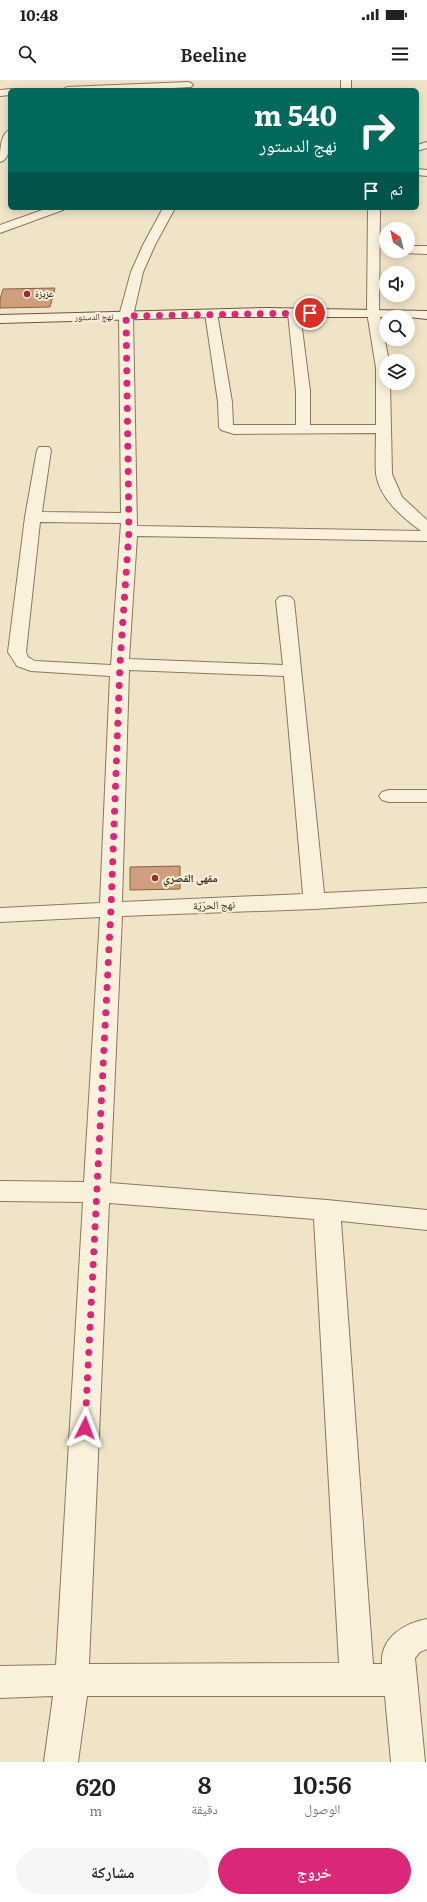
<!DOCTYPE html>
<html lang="ar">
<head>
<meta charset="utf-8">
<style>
  :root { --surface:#fff; --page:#f6f6f6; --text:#222; --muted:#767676; --accent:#db2777 }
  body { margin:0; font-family:Literata,"Noto Naskh Arabic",serif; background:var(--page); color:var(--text); direction:rtl; height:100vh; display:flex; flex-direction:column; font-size:15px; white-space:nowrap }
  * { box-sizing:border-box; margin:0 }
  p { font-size:13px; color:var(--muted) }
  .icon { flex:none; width:22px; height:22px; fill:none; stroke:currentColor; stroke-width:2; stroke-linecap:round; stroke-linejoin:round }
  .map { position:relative; height:1682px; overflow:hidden; direction:ltr }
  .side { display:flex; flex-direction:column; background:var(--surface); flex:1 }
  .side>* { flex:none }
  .top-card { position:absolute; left:8px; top:8px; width:411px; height:122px; border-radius:6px; box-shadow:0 2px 10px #0003; direction:rtl; background:#00695c; color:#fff; overflow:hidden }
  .needle { width:26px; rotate:325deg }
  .fabs { position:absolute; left:379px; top:142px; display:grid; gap:8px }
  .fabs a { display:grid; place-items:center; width:36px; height:36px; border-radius:50%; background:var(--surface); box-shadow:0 2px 10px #0003; font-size:20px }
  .pin { position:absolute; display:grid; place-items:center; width:34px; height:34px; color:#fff; margin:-17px; border:2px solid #fff; border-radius:50%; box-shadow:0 1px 4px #0007 }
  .me { position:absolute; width:44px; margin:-22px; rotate:3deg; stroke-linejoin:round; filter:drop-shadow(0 0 3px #0008) }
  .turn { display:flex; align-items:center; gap:14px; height:84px; padding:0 16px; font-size:18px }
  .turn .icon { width:52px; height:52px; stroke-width:2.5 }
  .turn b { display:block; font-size:28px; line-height:34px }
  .then { display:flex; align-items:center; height:38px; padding:0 16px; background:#0003; gap:8px; font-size:15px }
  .eta { display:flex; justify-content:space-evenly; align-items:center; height:68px; text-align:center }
  .eta b { font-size:24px; font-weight:600; line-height:28px }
  .primary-button { display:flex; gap:8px; margin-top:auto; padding:8px 16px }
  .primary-button a { flex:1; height:46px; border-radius:24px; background:var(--accent); color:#fff; font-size:16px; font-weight:600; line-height:46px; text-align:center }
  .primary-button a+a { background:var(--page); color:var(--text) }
  .status { display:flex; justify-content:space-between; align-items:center; height:28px; padding:0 20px; background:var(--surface); direction:ltr }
  .status svg { height:11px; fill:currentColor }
  header { display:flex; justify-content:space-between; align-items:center; height:52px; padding:0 16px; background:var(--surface); font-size:18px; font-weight:600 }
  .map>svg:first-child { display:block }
  .building { fill:#cf9f7d; stroke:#8d5f41 }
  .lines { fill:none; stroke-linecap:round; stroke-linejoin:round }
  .street-casing { stroke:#8d765c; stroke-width:2 }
  .secondary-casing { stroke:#6f573f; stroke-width:2 }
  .street { fill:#faf1dc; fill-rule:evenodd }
  .secondary { fill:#faf1dc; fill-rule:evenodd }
  .route { stroke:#db2777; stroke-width:7; stroke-dasharray:0 12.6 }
  .poi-dot { fill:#9e2a2b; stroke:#f7eed8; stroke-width:1.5 }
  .labels { text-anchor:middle; stroke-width:4; stroke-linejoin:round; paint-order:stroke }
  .far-poi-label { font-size:9px; font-weight:bold; fill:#3d2e20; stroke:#f7eed8; text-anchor:start }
  .far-street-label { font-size:9px; fill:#3d2e20; stroke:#f7eed8 }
  .poi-label { font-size:11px; font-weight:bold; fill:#3d2e20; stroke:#f7eed8; text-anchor:start }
  .street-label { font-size:11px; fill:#3d2e20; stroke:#f7eed8 }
</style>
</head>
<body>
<div class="status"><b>10:48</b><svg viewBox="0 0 49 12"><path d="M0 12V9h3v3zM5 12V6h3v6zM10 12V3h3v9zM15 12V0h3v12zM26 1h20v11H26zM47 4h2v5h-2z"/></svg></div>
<header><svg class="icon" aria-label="menu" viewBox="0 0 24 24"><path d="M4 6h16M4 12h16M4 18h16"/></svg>Beeline<svg class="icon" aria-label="search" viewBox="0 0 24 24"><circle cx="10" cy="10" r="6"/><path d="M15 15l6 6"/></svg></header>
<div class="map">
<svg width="427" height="1682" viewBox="0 0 427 1682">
  <rect width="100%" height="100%" fill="#f0e4c8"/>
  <g class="building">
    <path d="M55,208L50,227L0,228V219L3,209Z"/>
    <path d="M180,786V809L130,810V787Z"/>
  </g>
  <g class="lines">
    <g class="street-casing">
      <g id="street">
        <rect x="341" y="0" width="10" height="10"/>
        <path d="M188,2L191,3L193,5L191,7L137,10H62L67,7Z"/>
        <path d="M10,9L13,10H10V15L0,16V10Z"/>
        <path d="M10,50C10,59 12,79 0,82C0,73 0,53 10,50Z"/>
        <path d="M427,62V68L417,71V65Z"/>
        <path d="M417,89L427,90V96L417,95Z"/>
        <path d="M48,128H65L63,130L0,153V145Z"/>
        <path d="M163,128H175L155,165L143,192L133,236L137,446L421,451C402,437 380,419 376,394C375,381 376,366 376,353L234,354L221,350L219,347L218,322L205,233L206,230H216L217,233L232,322L233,345H296V311L288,233L289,230H299L300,233L310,311V345H376V288L367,232L368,128H380L379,232L389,281H386V303H390L392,394L402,417L427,440V461L137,456L129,579L283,585L276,521L279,517L285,516L291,517L294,521L324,813L427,808V822L314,829L122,836L110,1103L327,1120L427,1130V1150L341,1141L373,1584H382C380,1558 404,1543 427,1539V1569L420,1572L415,1578L425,1682H391L385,1616H87L78,1682H44L53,1616L0,1618V1586L56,1585L83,1122L0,1121V1101L84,1102L100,837L0,842V828L100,823L110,596L31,591L17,586L8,572L25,437L37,370L39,367H49L51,370L42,432L121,433L119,236L131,192L143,165ZM40,442L121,443L111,585L35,581L28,577L26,572ZM129,590L284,596L303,814L122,822ZM109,1123L314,1139L339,1583L89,1584Z"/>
        <path d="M408,166H427V174L404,173L403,171H408Z"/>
        <path d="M389,710H427V722H389L382,720L379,716L382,712Z"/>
      </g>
    </g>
    <g class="secondary-casing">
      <path id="secondary" d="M267,228L427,231V239L408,237H214L0,243V235Z"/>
    </g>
    <use href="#street" class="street"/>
    <use href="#secondary" class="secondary"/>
  </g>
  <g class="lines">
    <path class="route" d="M85,1348L111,828L120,584L129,451L126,236L310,233"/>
  </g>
  <g class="poi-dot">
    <circle cx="27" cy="214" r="4"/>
    <circle cx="155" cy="798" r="4"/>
  </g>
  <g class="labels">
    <g class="far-poi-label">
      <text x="35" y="217">عزيزة</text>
    </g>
    <g class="far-street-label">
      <text transform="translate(94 237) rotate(-1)" y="3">نهج الدستور</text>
    </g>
    <g class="poi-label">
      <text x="163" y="802">مقهى القصري</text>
    </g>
    <g class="street-label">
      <text transform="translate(214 825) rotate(-2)" y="4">نهج الحرّيّة</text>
    </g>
  </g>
</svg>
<div class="fabs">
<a><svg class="needle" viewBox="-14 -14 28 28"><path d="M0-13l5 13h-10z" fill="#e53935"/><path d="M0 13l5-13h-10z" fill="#767676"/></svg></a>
<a><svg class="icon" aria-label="sound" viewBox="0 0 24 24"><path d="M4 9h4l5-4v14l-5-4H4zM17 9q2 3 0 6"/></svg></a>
<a><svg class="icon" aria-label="search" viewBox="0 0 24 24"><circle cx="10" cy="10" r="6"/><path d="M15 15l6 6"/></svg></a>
<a><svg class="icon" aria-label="layers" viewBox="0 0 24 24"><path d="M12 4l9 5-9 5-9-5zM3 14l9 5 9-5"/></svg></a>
</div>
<div class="pin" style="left:310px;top:233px;background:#d93025"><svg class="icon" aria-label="arrive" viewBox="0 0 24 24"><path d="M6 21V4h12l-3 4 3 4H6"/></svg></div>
<svg class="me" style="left:85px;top:1348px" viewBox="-20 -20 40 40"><path d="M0-17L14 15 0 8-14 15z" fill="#db2777" stroke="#fff" stroke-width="4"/></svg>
<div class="top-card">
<div class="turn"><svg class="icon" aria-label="right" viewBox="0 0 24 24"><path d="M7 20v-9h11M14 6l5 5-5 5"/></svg><div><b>540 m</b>نهج الدستور</div></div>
<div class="then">ثم<svg class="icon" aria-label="arrive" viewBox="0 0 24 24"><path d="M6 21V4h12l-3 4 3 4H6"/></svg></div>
</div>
</div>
<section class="side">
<div class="eta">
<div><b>10:56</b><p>الوصول</p></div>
<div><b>8</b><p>دقيقة</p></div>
<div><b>620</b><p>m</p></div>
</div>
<div class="primary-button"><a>خروج</a><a>مشاركة</a></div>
</section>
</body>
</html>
